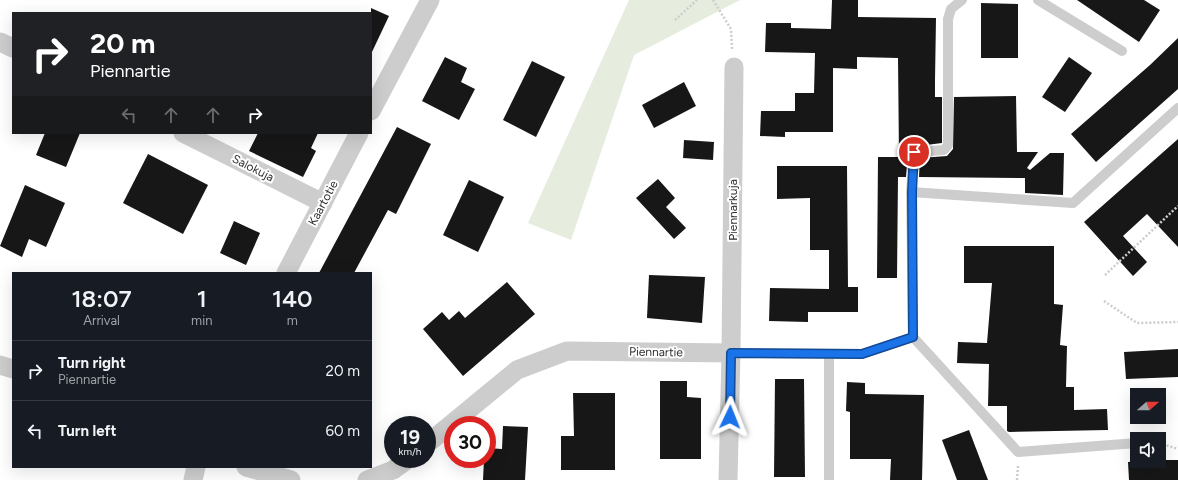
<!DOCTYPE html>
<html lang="en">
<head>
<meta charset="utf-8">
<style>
  :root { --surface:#171b24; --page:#242831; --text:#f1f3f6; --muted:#9ea1a6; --line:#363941 }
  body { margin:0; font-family:Figtree,sans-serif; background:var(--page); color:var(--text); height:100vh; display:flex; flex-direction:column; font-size:15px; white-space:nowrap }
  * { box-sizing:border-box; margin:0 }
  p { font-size:13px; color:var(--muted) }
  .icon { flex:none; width:22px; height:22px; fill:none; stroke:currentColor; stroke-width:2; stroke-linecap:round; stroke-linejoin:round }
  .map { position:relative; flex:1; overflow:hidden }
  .side { position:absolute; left:12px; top:272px; width:360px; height:196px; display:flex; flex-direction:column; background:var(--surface); border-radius:0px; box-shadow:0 4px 16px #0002 }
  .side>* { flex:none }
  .banner { position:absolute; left:12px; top:12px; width:360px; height:122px; border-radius:0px; box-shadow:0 4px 16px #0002; background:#202124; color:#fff; overflow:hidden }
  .needle { width:26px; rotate:69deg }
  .fabs { position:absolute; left:1130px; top:388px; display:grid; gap:8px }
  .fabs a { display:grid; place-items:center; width:36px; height:36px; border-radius:0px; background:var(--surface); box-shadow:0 4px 16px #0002; font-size:20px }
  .speed { position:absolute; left:384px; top:416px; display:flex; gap:8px; font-size:20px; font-weight:700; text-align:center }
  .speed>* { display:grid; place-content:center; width:52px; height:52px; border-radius:50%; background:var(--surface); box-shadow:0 4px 16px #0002; line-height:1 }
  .speed small { font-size:10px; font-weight:400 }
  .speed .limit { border:6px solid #d22; background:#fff; color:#111 }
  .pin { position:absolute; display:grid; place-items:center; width:34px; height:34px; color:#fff; margin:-17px; border:2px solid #fff; border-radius:50%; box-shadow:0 1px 4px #0007 }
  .me { position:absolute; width:44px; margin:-22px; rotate:2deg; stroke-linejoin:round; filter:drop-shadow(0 0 3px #0008) }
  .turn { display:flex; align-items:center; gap:14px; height:84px; padding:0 12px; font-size:18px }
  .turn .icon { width:52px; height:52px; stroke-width:2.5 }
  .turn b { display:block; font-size:28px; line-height:34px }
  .lanes { display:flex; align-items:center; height:38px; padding:0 12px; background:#0003; justify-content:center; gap:20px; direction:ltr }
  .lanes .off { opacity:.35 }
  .eta { display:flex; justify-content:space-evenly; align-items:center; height:68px; text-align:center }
  .eta b { font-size:24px; font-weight:600; line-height:28px }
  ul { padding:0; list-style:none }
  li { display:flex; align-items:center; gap:12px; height:60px; padding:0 12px; border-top:1px solid var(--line) }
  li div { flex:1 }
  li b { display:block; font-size:15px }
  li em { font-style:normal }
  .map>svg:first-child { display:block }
  .green { fill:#e6ecde }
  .building { fill:#171717 }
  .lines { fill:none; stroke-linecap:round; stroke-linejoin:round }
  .path { stroke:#cdcdcd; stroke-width:2.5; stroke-dasharray:2 2; stroke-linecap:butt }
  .service { stroke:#cdcdcd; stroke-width:10 }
  .minor { stroke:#cdcdcd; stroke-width:19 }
  .route-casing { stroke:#114b97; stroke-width:10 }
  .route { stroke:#1a73e8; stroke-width:7 }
  .labels { text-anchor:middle; stroke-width:4; stroke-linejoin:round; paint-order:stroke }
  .street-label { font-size:12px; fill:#303030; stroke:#fff }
</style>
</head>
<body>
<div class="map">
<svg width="1178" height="480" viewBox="0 0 1178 480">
  <rect width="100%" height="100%" fill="#fff"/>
  <path class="green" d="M629,0H740L634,55L571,240L528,223Z"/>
  <g class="building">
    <path d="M832,0H858V17L936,18L935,80V97H942V143L910,147L908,152L906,177H898L897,278H877L878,157H899L898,58L857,57V69L833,68V132H785V137L760,136L761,111H795V93H814L815,53L765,52L766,23H791V28L831,29Z"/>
    <path d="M1077,0H1144L1160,10L1139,42Z"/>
    <path d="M981,3L1018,4V58H981Z"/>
    <path d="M371,8L389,16L371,54Z"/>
    <path d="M1178,38V89L1096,162L1071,134L1150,65Z"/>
    <path d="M445,57L467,68L461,82L475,89L459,120L422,101Z"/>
    <path d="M1069,57L1092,73L1065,112L1042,97Z"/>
    <path d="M532,61L565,77L536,137L503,120Z"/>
    <path d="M684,82L696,106L654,128L642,105Z"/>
    <path d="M1016,96L1017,152H1038L1027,168L1030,170L1050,153H1064L1063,195L1025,193V178L919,177L920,158L947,156L953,149L954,97Z"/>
    <path d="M397,127L431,144L396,214L388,210L354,273H319Z"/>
    <path d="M45,133H80L66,167L36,155Z"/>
    <path d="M258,133H318L311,148L316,151L303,177L249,151Z"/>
    <path d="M1178,139V247L1147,214L1123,236L1147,262L1133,276L1084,222Z"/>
    <path d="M684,140L714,142L713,160L683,158Z"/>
    <path d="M148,154L208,185L183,234L123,203Z"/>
    <path d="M777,166H847L848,287H858V312H808V322L769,321L770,288L829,289V250H810V198L777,199Z"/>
    <path d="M658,179L675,198L666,207L686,228L674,239L636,198Z"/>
    <path d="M469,180L504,197L478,252L443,235Z"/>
    <path d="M25,185L65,203L46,247L29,239L22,257L0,246Z"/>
    <path d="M234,221L260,233L246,265L220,253Z"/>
    <path d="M964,246H1054V304L1063,305L1060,345L1067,346L1066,387H1074V410L1107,409L1108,430L1009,432L1007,431V406H988L989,364L957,363L958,342L987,343L992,283H964Z"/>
    <path d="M649,275L705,277L702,323L647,318Z"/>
    <path d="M507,282L535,314L463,376L423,329L442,312L449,320L459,311L465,318Z"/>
    <path d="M1178,349V377L1126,379L1124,352Z"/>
    <path d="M775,379H804L805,477H774Z"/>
    <path d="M660,381H687V397L701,398V459H660Z"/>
    <path d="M847,382L865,383V394L924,395L922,480H890L891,459H850V412L846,411Z"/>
    <path d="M573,393H615V470H561V436H574Z"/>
    <path d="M503,426L528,427L525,480H483L484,459H487V448L502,449Z"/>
    <path d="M969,430L988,480H957L942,440Z"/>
    <path d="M1159,460H1178V480H1129L1128,462Z"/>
  </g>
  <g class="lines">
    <g class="path">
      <path d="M713,0L731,29L732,49"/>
      <path d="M675,20L697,0"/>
      <path d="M1105,275L1178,206"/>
      <path d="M1104,301L1137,323L1178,322"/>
      <path d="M1159,443L1178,449"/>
      <path d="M1017,480L1018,466"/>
    </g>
    <g class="service">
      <path d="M1038,0L1122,51"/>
      <path d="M911,192L914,152L944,150L948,145V19L951,9L962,0"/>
      <path d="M731,353L862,354L913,337"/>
      <path d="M1137,443L1018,452L913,337L911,192L1073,203L1178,108"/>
      <path d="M829,480V354"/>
    </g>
    <g class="minor">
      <path d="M0,42L13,48"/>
      <path d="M371,111L430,0"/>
      <path d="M183,133L323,203"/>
      <path d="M286,273L359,133"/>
      <path d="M0,365L13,369"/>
      <path d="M427,444L517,370L567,351L731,353"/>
      <path d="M246,467L291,480"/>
      <path d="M193,480L196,467"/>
      <path d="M367,480L393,470L408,459"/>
      <path d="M728,480L731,353L734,67"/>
    </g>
  </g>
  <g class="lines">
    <g class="route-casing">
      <path id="route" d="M730,417L731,353L862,354L913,337L912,192L914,152"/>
    </g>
    <use href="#route" class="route"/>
  </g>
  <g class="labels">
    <g class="street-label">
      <text transform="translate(253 168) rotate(27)" y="4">Salokuja</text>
      <text transform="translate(323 203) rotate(-62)" y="4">Kaartotie</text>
      <text transform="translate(733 210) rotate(-90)" y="4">Piennarkuja</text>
      <text transform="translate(656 352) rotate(1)" y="4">Piennartie</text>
    </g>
  </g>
</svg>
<div class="fabs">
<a><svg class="needle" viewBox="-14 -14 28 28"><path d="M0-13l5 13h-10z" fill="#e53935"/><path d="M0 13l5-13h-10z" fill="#9ea1a6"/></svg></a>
<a><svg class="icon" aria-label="sound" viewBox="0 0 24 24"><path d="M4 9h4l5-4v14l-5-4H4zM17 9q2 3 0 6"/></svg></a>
</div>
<div class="speed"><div>19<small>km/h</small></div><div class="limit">30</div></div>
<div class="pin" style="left:914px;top:152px;background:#d93025"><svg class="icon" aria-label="arrive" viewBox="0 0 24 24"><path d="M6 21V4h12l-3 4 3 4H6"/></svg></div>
<svg class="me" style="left:730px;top:417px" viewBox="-20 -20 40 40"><path d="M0-17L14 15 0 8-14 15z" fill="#1a73e8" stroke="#fff" stroke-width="4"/></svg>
<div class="banner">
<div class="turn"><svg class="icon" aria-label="right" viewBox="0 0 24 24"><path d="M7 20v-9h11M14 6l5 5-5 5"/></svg><div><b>20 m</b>Piennartie</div></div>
<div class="lanes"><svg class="icon off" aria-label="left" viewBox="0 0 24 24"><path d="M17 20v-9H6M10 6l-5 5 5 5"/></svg><svg class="icon off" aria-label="ahead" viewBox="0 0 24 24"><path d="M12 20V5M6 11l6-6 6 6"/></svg><svg class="icon off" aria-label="ahead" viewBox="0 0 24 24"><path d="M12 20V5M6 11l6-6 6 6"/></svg><svg class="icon" aria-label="right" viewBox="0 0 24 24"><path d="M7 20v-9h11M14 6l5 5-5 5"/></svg></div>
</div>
<section class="side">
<div class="eta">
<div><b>18:07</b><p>Arrival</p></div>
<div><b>1</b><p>min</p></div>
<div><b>140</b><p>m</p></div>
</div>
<ul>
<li><svg class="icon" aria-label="right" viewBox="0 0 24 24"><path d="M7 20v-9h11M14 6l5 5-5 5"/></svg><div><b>Turn right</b><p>Piennartie</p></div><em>20 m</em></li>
<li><svg class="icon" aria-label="left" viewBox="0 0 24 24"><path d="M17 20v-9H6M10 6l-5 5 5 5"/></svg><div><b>Turn left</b></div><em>60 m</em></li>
</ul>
</section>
</div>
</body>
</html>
